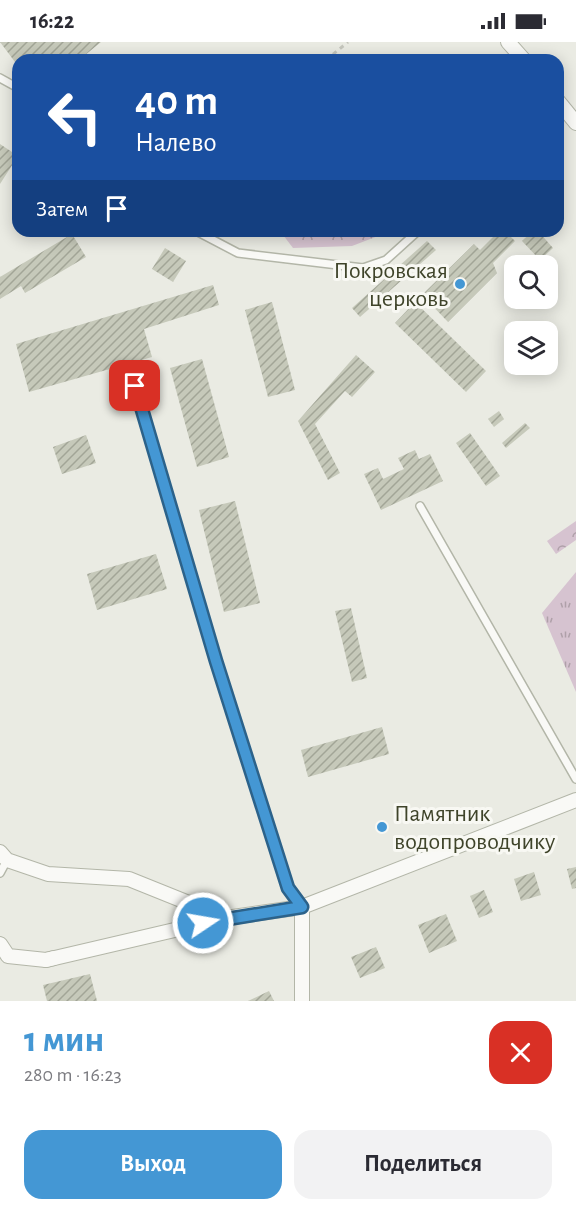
<!DOCTYPE html>
<html lang="ru">
<head>
<meta charset="utf-8">
<style>
  :root { --surface:#fff; --page:#f2f2f3; --text:#2b2b33; --muted:#7c7c81; --accent:#4497d4 }
  body { margin:0; font-family:"Alegreya Sans",sans-serif; background:var(--page); color:var(--text); height:100vh; display:flex; flex-direction:column; font-size:22px; white-space:nowrap }
  * { box-sizing:border-box; margin:0 }
  p { font-size:20px; color:var(--muted) }
  .icon { flex:none; width:33px; height:33px; fill:none; stroke:currentColor; stroke-width:2; stroke-linecap:round; stroke-linejoin:round }
  .map { position:relative; height:959px; overflow:hidden }
  .panel { display:flex; flex-direction:column; background:var(--surface); flex:1 }
  .panel>* { flex:none }
  .top-card { position:absolute; left:12px; top:12px; width:552px; height:183px; border-radius:18px; box-shadow:0 3px 15px #0003; background:#1a4fa0; color:#fff; overflow:hidden }
  .buttons { position:absolute; left:504px; top:213px; display:grid; gap:12px }
  .buttons a { display:grid; place-items:center; width:54px; height:54px; border-radius:12px; background:var(--surface); box-shadow:0 3px 15px #0003; font-size:30px }
  .pin { position:absolute; display:grid; place-items:center; width:51px; height:51px; color:#fff; margin:-26px; border-radius:12px; box-shadow:0 3px 9px #0006 }
  .me { position:absolute; width:66px; margin:-33px; rotate:78deg; stroke-linejoin:round; filter:drop-shadow(0 0 4px #0008) }
  .turn { display:flex; align-items:center; gap:21px; height:126px; padding:0 24px; font-size:27px }
  .turn .icon { width:78px; height:78px; stroke-width:2.5 }
  .turn b { display:block; font-size:42px; line-height:51px }
  .then { display:flex; align-items:center; height:57px; padding:0 24px; background:#0003; gap:12px; font-size:22px }
  .round { display:grid; place-items:center; flex:none; width:63px; height:63px; border-radius:18px; background:var(--page) }
  .head { display:flex; align-items:center; justify-content:space-between; height:102px; padding:0 24px }
  h1 { font-size:36px; font-weight:700; line-height:45px; color:var(--accent) }
  .cta { display:flex; gap:12px; margin-top:auto; padding:12px 24px }
  .cta a { flex:1; height:69px; border-radius:18px; background:var(--accent); color:#fff; font-size:24px; font-weight:700; line-height:69px; text-align:center }
  .cta a+a { background:var(--page); color:var(--text) }
  .status { display:flex; justify-content:space-between; align-items:center; height:42px; padding:0 30px; background:var(--surface); direction:ltr }
  .status svg { height:16px; fill:currentColor }
  .map>svg:first-child { display:block }
  .grass { fill:url(#grass-tufts) }
  .forest { fill:url(#forest-crowns) }
  .building { fill:url(#building-hatch) }
  .lines { fill:none; stroke-linecap:round; stroke-linejoin:round }
  .service-casing { stroke:#b3b6a8; stroke-width:10 }
  .minor-casing { stroke:#b3b6a8; stroke-width:16 }
  .path { stroke:#c5c6bd; stroke-width:3; stroke-dasharray:4.5 4.5; stroke-linecap:butt }
  .service { stroke:#f9f9f6; stroke-width:7 }
  .minor { stroke:#f9f9f6; stroke-width:14 }
  .route-casing { stroke:#2c628a; stroke-width:15 }
  .route { stroke:#4497d4; stroke-width:10 }
  .poi-dot { fill:#4497d4; stroke:#f8f8f3; stroke-width:2 }
  .labels { text-anchor:middle; stroke-width:6; stroke-linejoin:round; paint-order:stroke }
  .poi-label { font-size:24px; fill:#3f442a; stroke:#f8f8f3; text-anchor:end }
</style>
</head>
<body>
<div class="status"><b>16:22</b><svg viewBox="0 0 49 12"><path d="M0 12V9h3v3zM5 12V6h3v6zM10 12V3h3v9zM15 12V0h3v12zM26 1h20v11H26zM47 4h2v5h-2z"/></svg></div>
<div class="map">
<svg width="576" height="959" viewBox="0 0 576 959">
  <defs>
    <pattern id="grass-tufts" width="24" height="20" patternUnits="userSpaceOnUse" patternTransform="scale(1.5)"><rect width="24" height="20" fill="#d6c3d0"/><path d="M3 7l-1-3M5 7V3M7 7l1-3M15 17l-1-3M17 17v-4M19 17l1-3" fill="none" stroke="#afa0a9"/></pattern>
    <pattern id="forest-crowns" width="20" height="18" patternUnits="userSpaceOnUse" patternTransform="scale(1.5)"><rect width="20" height="18" fill="#d6c3d0"/><path d="M2 6a3 3 0 1 1 6 0M12 15a3 3 0 1 1 6 0" fill="none" stroke="#afa0a9"/></pattern>
    <pattern id="building-hatch" width="6" height="6" patternUnits="userSpaceOnUse" patternTransform="scale(1.5)"><rect width="6" height="6" fill="#c6c9ba"/><path d="M-1 1l2-2M0 6l6-6M5 7l2-2" fill="none" stroke="#a2a597"/></pattern>
  </defs>
  <rect width="100%" height="100%" fill="#eaebe3"/>
  <path class="grass" d="M576,530V650L542,571Z"/>
  <g class="forest">
    <path d="M280,189H391L352,204L293,206Z"/>
    <path d="M576,479V498L556,512L547,499Z"/>
  </g>
  <g class="building">
    <path d="M0,0H101L79,18H18V24Z"/>
    <path d="M0,102L18,114L0,142Z"/>
    <path d="M499,189H505L515,199L493,221L497,231L448,280L422,253L474,202L480,208Z"/>
    <path d="M533,189H538L553,206L540,218L522,199Z"/>
    <path d="M72,192L86,215L25,251L21,244L0,257V235Z"/>
    <path d="M427,199L436,208L360,275L352,266Z"/>
    <path d="M165,206L186,219L173,240L152,227Z"/>
    <path d="M213,243L219,263L144,287L152,315L29,350L16,302Z"/>
    <path d="M272,260L295,348L268,355L245,268Z"/>
    <path d="M415,260L486,329L466,350L395,281Z"/>
    <path d="M356,313L375,330L352,355L345,349L315,382L340,431L328,438L298,379Z"/>
    <path d="M202,317L229,415L197,425L170,326Z"/>
    <path d="M499,369L504,377L494,385L488,377Z"/>
    <path d="M525,381L530,386L506,406L502,401Z"/>
    <path d="M470,391L500,434L486,444L456,401Z"/>
    <path d="M86,393L96,421L62,432L53,405Z"/>
    <path d="M415,408L419,417L430,412L443,439L381,468L364,432L378,426L383,437L404,427L398,416Z"/>
    <path d="M235,459L260,561L224,570L199,468Z"/>
    <path d="M156,512L167,547L97,568L87,532Z"/>
    <path d="M351,566L367,636L352,640L335,569Z"/>
    <path d="M382,685L389,712L308,735L301,708Z"/>
    <path d="M576,825V846L572,847L567,827Z"/>
    <path d="M534,830L541,853L521,859L514,837Z"/>
    <path d="M484,848L493,870L479,876L470,854Z"/>
    <path d="M446,872L457,899L429,911L418,883Z"/>
    <path d="M376,905L385,926L360,936L351,915Z"/>
    <path d="M90,932L97,959H47L43,943Z"/>
    <path d="M269,949L274,959H248Z"/>
  </g>
  <g class="lines">
    <g class="service-casing">
      <g id="service">
        <path d="M0,36L18,46"/>
        <path d="M196,189L238,211L363,226L386,218L418,189"/>
        <path d="M135,344L216,619L288,846L302,865"/>
        <path d="M420,464L576,737"/>
        <path d="M0,831L7,818"/>
      </g>
    </g>
    <g class="minor-casing">
      <g id="minor">
        <path d="M508,0L524,18"/>
        <path d="M558,59L576,81"/>
        <path d="M0,810L7,818L48,832L129,837L226,876"/>
        <path d="M302,865V959"/>
        <path d="M0,902L8,914L46,918L54,916"/>
        <path d="M46,918L226,876L302,865L576,758"/>
      </g>
    </g>
    <path class="path" d="M326,18L348,0"/>
    <use href="#service" class="service"/>
    <use href="#minor" class="minor"/>
  </g>
  <g class="lines">
    <g class="route-casing">
      <path id="route" d="M135,344L216,619L288,846L302,865L203,881"/>
    </g>
    <use href="#route" class="route"/>
  </g>
  <g class="poi-dot">
    <circle cx="460" cy="242" r="6"/>
    <circle cx="382" cy="785" r="6"/>
  </g>
  <g class="labels">
    <g class="poi-label">
      <text x="448" y="236">Покровская<tspan x="448" dy="28">церковь</tspan></text>
      <text x="394" y="779" text-anchor="start">Памятник<tspan x="394" dy="28">водопроводчику</tspan></text>
    </g>
  </g>
</svg>
<div class="buttons">
<a><svg class="icon" aria-label="search" viewBox="0 0 24 24"><circle cx="10" cy="10" r="6"/><path d="M15 15l6 6"/></svg></a>
<a><svg class="icon" aria-label="layers" viewBox="0 0 24 24"><path d="M12 4l9 5-9 5-9-5zM3 14l9 5 9-5"/></svg></a>
</div>
<div class="pin" style="left:135px;top:344px;background:#d93025"><svg class="icon" aria-label="arrive" viewBox="0 0 24 24"><path d="M6 21V4h12l-3 4 3 4H6"/></svg></div>
<svg class="me" style="left:203px;top:881px" viewBox="-20 -20 40 40"><circle r="17" fill="#4497d4" stroke="#fff" stroke-width="3"/><path d="M0-11L8 9 0 5-8 9z" fill="#fff"/></svg>
<div class="top-card">
<div class="turn"><svg class="icon" aria-label="left" viewBox="0 0 24 24"><path d="M17 20v-9H6M10 6l-5 5 5 5"/></svg><div><b>40 m</b>Налево</div></div>
<div class="then">Затем<svg class="icon" aria-label="arrive" viewBox="0 0 24 24"><path d="M6 21V4h12l-3 4 3 4H6"/></svg></div>
</div>
</div>
<section class="panel">
<div class="head"><div><h1>1 мин</h1><p>280 m · 16:23</p></div><a class="round" style="background:#d93025;color:#fff"><svg class="icon" aria-label="close" viewBox="0 0 24 24"><path d="M6 6l12 12M18 6L6 18"/></svg></a></div>
<div class="cta"><a>Выход</a><a>Поделиться</a></div>
</section>
</body>
</html>
